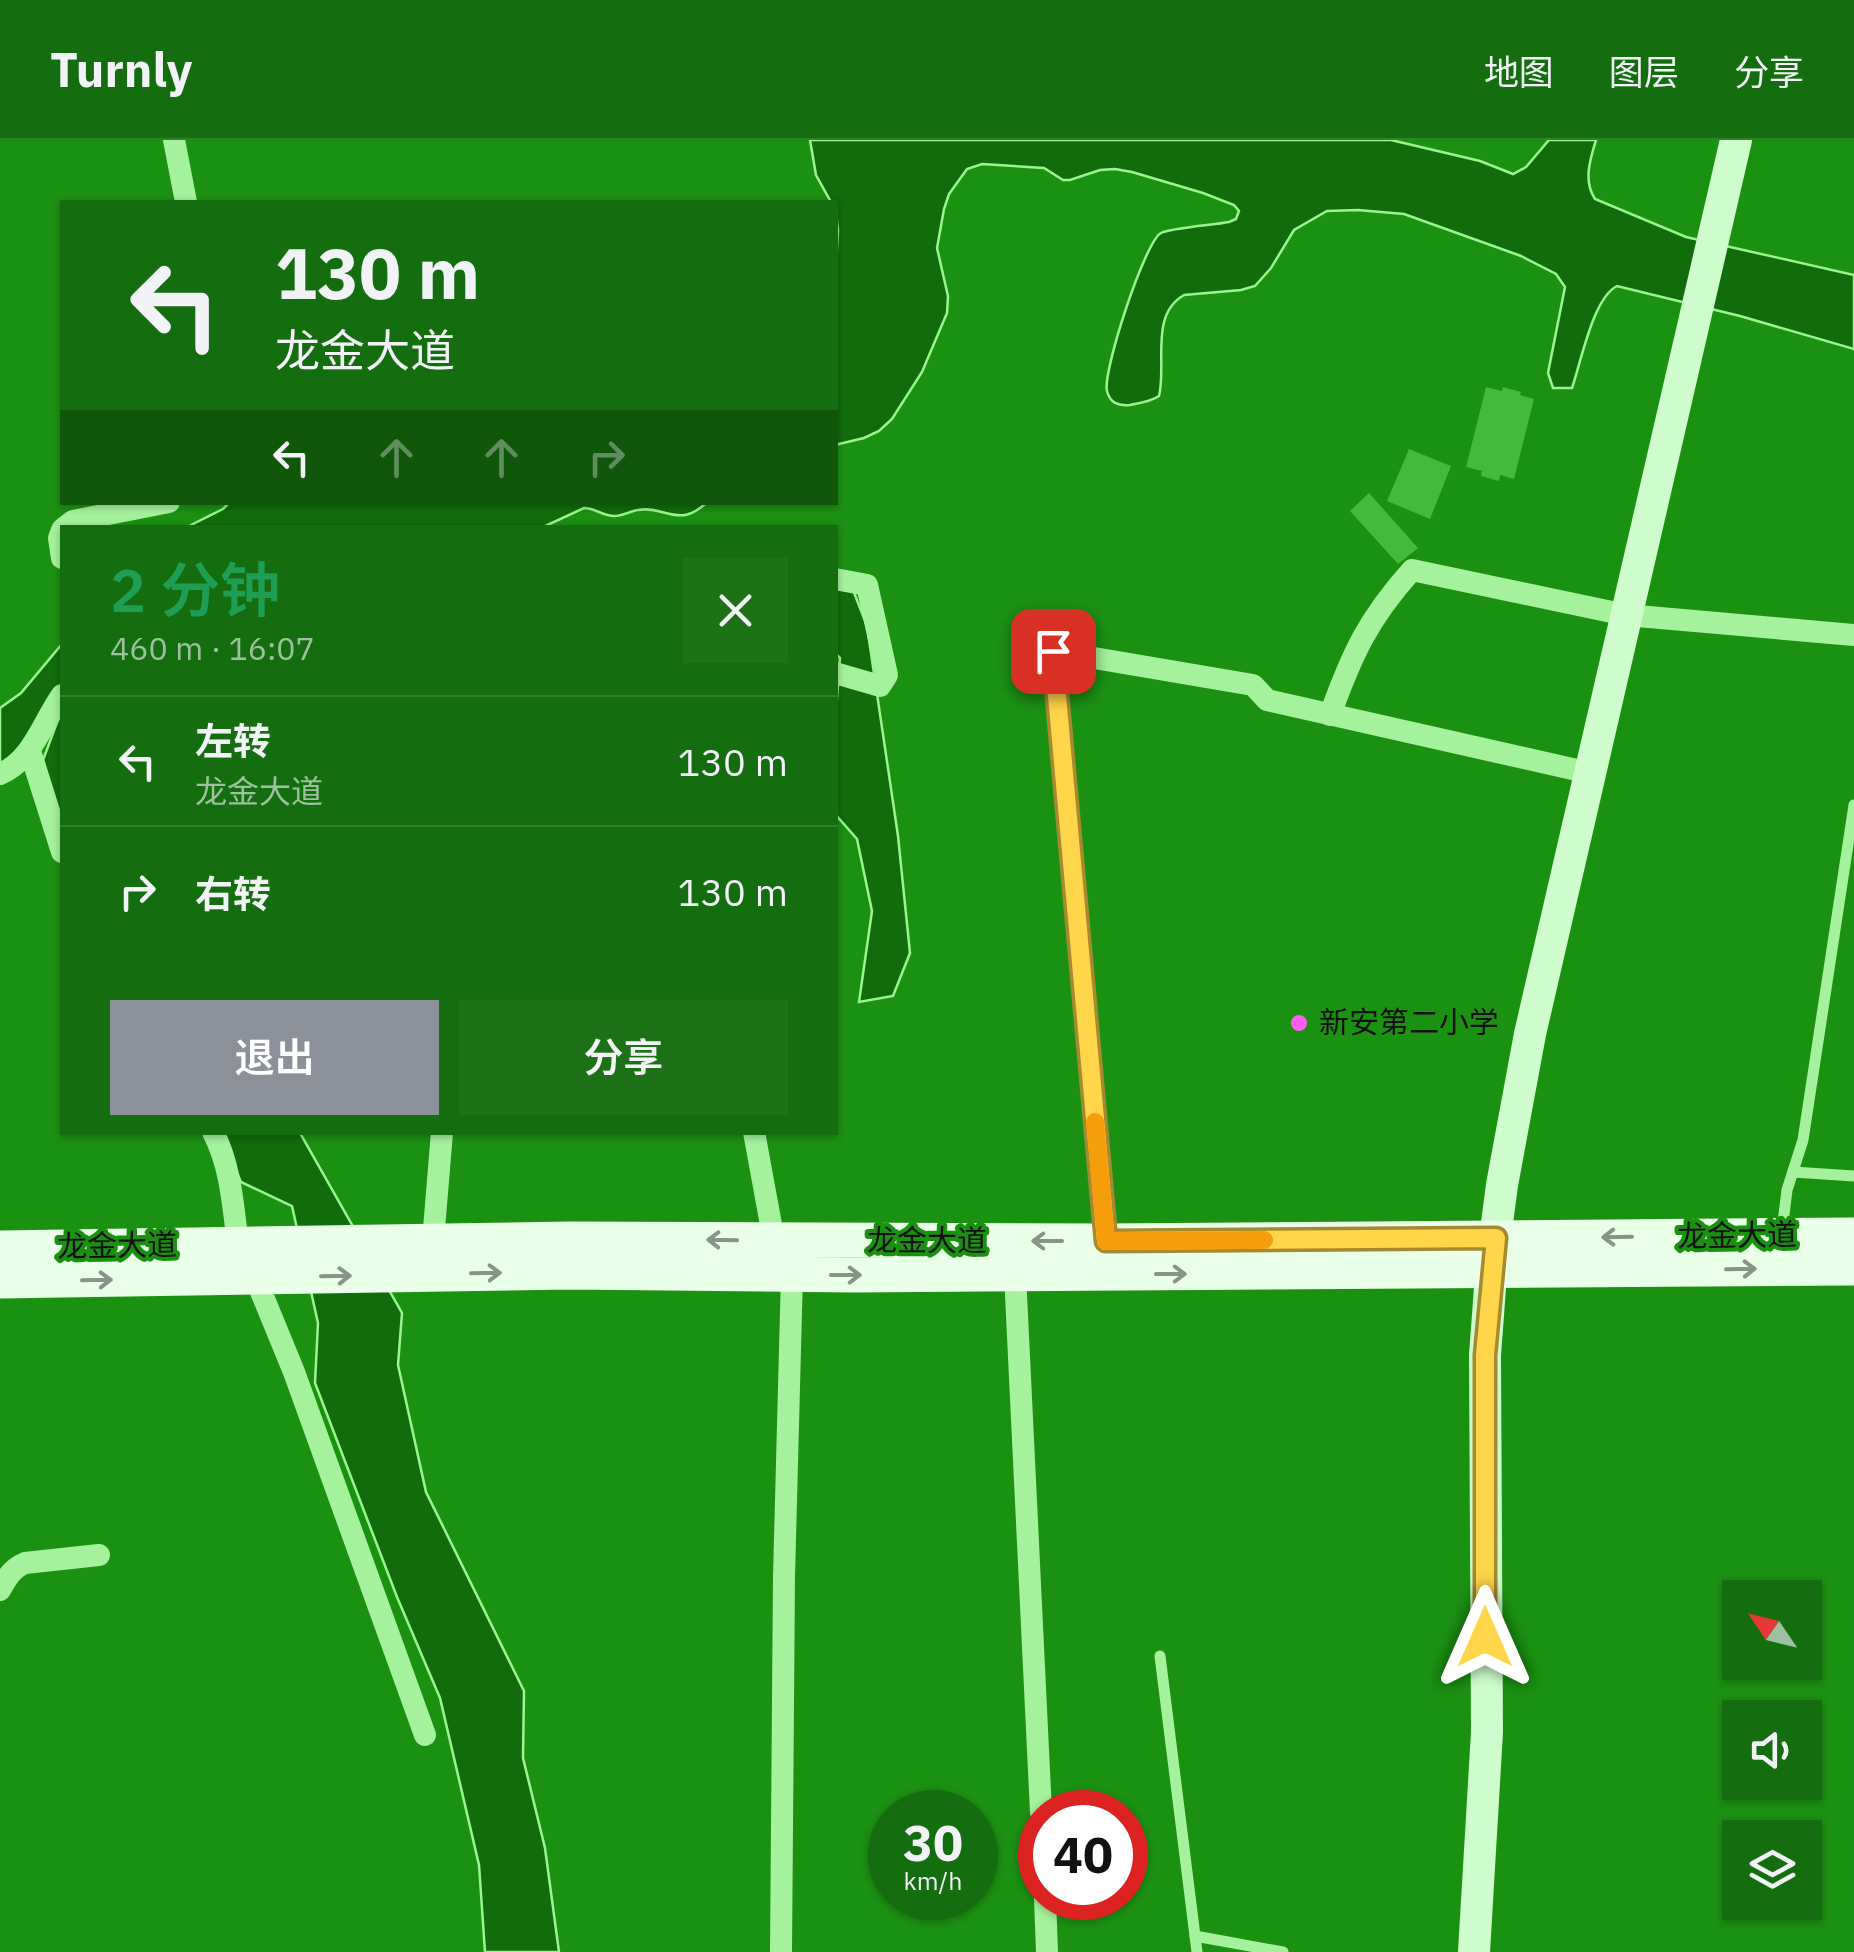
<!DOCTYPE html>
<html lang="zh">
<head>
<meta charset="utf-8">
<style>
  :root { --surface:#146d0e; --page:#1d7217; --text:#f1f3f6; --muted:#9dc09e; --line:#33802e; --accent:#8c9099 }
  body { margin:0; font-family:"IBM Plex Sans","Noto Sans SC",sans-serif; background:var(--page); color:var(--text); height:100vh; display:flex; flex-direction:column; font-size:38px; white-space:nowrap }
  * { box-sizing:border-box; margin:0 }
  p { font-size:32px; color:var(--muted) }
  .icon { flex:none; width:55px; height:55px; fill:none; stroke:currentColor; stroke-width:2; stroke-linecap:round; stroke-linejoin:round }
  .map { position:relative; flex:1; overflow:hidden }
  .sheet { position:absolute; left:60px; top:385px; width:778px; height:610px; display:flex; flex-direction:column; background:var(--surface); border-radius:0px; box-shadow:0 2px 8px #0004 }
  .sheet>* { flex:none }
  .top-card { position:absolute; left:60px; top:60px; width:778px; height:305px; border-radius:0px; box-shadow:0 2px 8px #0004; background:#146d0e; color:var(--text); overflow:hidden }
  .needle { width:65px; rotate:305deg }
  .fabs { position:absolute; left:1722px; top:1440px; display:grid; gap:20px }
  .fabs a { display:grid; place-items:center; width:100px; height:100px; border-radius:0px; background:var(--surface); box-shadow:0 2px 8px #0004; font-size:50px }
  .speed { position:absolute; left:868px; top:1650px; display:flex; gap:20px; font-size:50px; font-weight:700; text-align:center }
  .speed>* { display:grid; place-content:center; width:130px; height:130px; border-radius:50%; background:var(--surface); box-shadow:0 2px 8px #0004; line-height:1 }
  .speed small { font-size:25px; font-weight:400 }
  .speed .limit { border:15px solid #d22; background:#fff; color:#111 }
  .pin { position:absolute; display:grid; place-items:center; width:85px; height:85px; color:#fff; margin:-42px; border-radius:20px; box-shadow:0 5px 15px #0006 }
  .me { position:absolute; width:110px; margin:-55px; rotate:0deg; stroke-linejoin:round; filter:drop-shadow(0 0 8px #0008) }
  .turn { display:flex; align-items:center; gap:35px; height:210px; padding:0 50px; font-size:45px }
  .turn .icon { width:130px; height:130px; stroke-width:2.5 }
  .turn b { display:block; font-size:70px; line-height:85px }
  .lanes { display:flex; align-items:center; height:95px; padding:0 50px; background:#0003; justify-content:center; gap:50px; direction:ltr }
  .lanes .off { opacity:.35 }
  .round { display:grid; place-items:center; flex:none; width:105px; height:105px; border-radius:0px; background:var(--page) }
  .summary { display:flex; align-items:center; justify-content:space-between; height:170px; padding:0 50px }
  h1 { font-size:60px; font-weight:600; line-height:75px; color:#1e9e55 }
  .button { display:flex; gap:20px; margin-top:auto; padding:20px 50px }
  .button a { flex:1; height:115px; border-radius:0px; background:var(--accent); color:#fff; font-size:40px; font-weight:600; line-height:115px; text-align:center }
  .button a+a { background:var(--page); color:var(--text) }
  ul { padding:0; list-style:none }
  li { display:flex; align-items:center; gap:30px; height:130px; padding:0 50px; border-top:2px solid var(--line) }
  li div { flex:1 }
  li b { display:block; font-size:38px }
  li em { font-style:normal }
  header { display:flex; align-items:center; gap:60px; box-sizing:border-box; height:140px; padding:0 50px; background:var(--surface); border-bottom:2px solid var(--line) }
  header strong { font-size:48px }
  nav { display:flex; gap:55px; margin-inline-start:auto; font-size:35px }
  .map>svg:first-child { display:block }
  .water { fill:#116d0b; stroke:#99f68f; stroke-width:2.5 }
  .building { fill:#44b93a }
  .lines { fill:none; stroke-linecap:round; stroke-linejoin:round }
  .lane { stroke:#a5f29d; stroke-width:11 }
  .street { stroke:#a5f29d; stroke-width:22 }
  .secondary { stroke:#cffccc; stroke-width:32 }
  .primary { stroke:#e9ffe8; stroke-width:35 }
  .oneway { stroke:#889487 }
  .route-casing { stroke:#a68a30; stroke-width:25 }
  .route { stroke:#ffd54a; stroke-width:18 }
  .slow { stroke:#f59e0b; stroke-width:18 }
  .poi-dot { fill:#ff5ef3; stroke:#1b9112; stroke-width:4 }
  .labels { text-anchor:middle; stroke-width:8; stroke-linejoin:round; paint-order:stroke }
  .poi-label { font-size:30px; fill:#111; stroke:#1b9112; text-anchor:start }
  .street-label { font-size:30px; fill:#111; stroke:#1b9112 }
</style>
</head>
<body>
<header>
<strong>Turnly</strong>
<nav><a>地图</a><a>图层</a><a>分享</a></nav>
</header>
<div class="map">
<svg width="1854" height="1812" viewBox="0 0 1854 1812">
  <rect width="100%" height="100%" fill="#1b9112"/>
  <g class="water">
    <path d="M810,0H1391L1480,21L1513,34L1526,27L1549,0H1596C1590,20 1583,41 1595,59L1686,97L1854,135V209L1740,176L1617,146C1593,158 1581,222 1572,248H1553L1548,233L1565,147L1556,134L1521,116L1404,74L1358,70L1327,71L1294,90L1271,128L1255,146L1241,150L1184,155C1149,175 1167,225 1159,256C1150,262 1140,263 1130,265C1118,266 1110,263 1107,251C1102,233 1145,101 1161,93C1171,88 1214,85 1229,82L1236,79L1239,71L1234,65L1203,53L1132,32L1115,29L1100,30L1070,40H1063L1044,28L982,24L967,29L949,54L944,69L937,108L948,156L947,173L922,232L892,279L879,291L864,298L835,305V145L838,90L835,62H831L816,35Z"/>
    <path d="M229,363V362L706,363C679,389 664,365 638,370C630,371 623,376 614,376C603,376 595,368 584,368L541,388L187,387L223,369Z"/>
    <path d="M835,447L853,450L867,486L898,696L910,813L893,856L859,862L872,771L857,699L835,674V586L840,518L835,513Z"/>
    <path d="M62,504V543L32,600L0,626V568L21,553Z"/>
    <path d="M62,569V690L43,620Z"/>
    <path d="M220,993H300L402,1173L398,1225L426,1352L524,1551L523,1618L545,1708L559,1812H485L479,1725L440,1558L397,1457L315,1243L318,1183L292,1066L241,1042Z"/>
  </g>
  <g class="building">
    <path d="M1486,247L1502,251L1503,247L1521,252L1520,255L1534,259L1514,339L1500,335L1499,341L1481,336L1482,331L1466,327Z"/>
    <path d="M1409,309L1451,326L1430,379L1387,361Z"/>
    <path d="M1369,353L1418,408L1398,424L1350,371Z"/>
  </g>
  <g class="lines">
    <g class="lane">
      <path d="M1793,1032L1854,1036"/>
      <path d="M1782,1091L1787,1050L1803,1000L1854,665"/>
      <path d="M1160,1516L1197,1812"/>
      <path d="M1195,1796L1283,1812"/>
    </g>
    <g class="street">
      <path d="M174,0L186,62"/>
      <path d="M64,388L73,381L169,362"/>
      <path d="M62,390L59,398L62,418"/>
      <path d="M835,439L867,445L887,535L880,546L835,533"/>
      <path d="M1330,575C1352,514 1368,479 1412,430L1626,475L1854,495"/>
      <path d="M30,611L62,712"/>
      <path d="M0,634C33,620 42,583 62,555"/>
      <path d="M213,992C231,1026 233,1067 238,1104"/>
      <path d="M754,992L774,1101"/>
      <path d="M433,1101L442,992"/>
      <path d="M1106,1101L1053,511L1253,545L1267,560L1590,633"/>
      <path d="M1015,1134L1041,1672"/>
      <path d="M255,1137L294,1232L425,1595"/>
      <path d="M0,1450C7,1438 11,1429 25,1423L99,1415"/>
      <path d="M1045,1758L1047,1812"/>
      <path d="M781,1812L784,1436L792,1134"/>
    </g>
    <path class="secondary" d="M1474,1812L1487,1592L1485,1215L1492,1121L1502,1045L1530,894L1736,0"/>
    <g class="primary">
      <path d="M0,1108L570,1099L1106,1101L1854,1095"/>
      <path d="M0,1141L570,1132L854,1135L1854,1128"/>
    </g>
  </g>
  <defs><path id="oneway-shaft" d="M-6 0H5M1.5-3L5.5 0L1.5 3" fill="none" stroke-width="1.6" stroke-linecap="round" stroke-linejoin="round" transform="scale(2.5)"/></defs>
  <g class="oneway">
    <use href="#oneway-shaft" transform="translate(1617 1097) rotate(179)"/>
    <use href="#oneway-shaft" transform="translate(722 1100) rotate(-179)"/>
    <use href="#oneway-shaft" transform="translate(1047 1101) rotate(180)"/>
    <use href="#oneway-shaft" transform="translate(1741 1129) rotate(-1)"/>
    <use href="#oneway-shaft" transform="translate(486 1133) rotate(-1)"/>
    <use href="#oneway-shaft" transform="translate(1171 1134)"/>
    <use href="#oneway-shaft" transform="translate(846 1135)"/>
    <use href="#oneway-shaft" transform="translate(336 1136) rotate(-1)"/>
    <use href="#oneway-shaft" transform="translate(97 1140) rotate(-1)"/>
  </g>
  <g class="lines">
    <g class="route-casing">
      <path id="route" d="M1053,511L1106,1101L1496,1098L1485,1215V1497"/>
    </g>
    <use href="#route" class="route"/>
    <path class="slow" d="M1095,982L1106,1101L1264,1100"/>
  </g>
  <circle class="poi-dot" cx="1299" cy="883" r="10"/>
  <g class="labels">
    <g class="poi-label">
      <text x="1319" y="893">新安第二小学</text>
    </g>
    <g class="street-label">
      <text transform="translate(1737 1096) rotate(-1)" y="10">龙金大道</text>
      <text x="927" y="1111">龙金大道</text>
      <text transform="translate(117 1106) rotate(-1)" y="10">龙金大道</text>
    </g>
  </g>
</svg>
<div class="fabs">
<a><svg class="needle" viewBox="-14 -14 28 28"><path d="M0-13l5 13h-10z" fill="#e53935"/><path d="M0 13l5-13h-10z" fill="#9dc09e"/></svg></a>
<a><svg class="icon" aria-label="sound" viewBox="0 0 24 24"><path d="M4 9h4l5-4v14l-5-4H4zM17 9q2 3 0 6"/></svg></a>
<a><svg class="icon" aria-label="layers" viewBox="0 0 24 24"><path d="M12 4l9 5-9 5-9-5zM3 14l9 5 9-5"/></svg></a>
</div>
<div class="speed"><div>30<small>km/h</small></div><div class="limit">40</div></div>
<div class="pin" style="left:1053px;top:511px;background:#d93025"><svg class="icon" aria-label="arrive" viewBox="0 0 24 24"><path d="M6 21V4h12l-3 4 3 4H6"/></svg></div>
<svg class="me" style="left:1485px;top:1497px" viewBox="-20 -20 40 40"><path d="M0-17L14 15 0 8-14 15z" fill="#ffd54a" stroke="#fff" stroke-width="4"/></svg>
<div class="top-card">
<div class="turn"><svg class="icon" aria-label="left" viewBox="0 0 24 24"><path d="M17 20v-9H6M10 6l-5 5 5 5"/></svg><div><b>130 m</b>龙金大道</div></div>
<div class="lanes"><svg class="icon" aria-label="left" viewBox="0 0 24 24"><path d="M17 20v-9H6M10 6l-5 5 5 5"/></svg><svg class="icon off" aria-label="ahead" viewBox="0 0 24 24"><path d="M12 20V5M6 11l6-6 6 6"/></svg><svg class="icon off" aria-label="ahead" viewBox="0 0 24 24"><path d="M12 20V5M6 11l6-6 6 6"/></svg><svg class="icon off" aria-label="right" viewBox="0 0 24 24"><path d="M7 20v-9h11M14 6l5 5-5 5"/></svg></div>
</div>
<section class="sheet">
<div class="summary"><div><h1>2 分钟</h1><p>460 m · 16:07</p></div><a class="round"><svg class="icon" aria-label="close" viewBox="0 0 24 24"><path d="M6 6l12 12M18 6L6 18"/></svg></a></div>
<ul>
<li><svg class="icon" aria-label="left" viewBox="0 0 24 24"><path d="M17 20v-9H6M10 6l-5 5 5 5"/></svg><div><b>左转</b><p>龙金大道</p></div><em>130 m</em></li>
<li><svg class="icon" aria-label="right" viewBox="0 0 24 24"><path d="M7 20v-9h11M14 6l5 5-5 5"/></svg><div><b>右转</b></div><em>130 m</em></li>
</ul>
<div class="button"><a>退出</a><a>分享</a></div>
</section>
</div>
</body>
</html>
